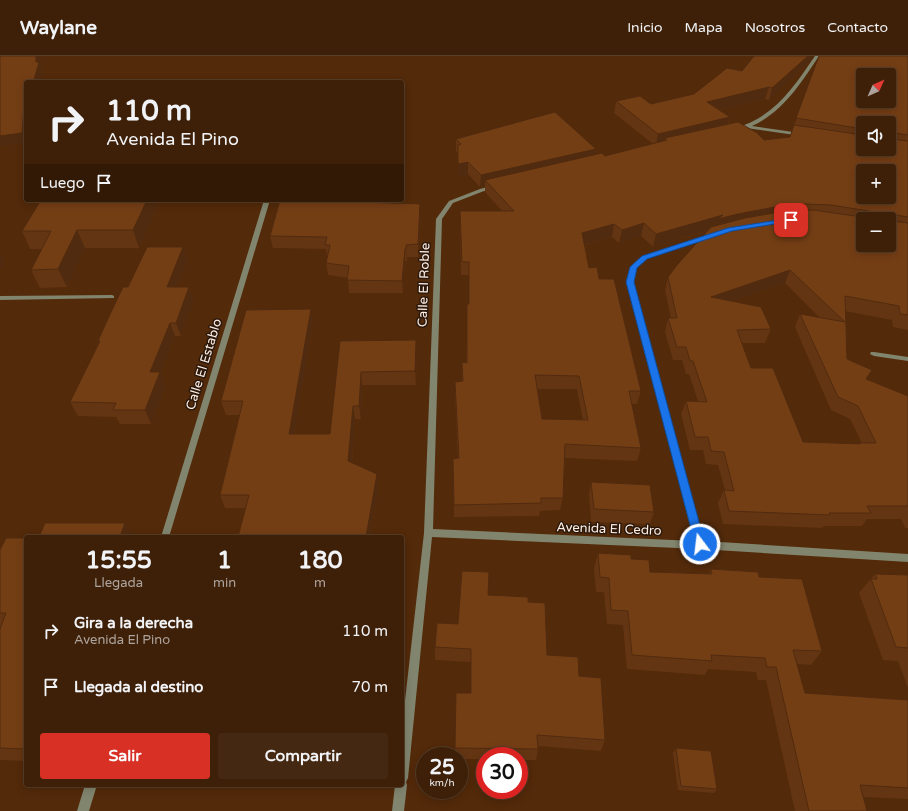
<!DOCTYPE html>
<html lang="es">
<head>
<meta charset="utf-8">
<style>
  :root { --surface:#3e2008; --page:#452812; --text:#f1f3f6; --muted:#ada39c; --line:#573e29; --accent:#d93025 }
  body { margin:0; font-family:"Varela Round",sans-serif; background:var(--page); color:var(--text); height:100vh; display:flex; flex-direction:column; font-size:15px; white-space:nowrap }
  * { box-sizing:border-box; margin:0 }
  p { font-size:13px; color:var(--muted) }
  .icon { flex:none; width:22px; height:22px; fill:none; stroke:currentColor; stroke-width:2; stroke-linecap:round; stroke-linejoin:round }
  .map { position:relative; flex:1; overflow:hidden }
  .side { position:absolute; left:24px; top:479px; width:380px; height:252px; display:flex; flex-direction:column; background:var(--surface); border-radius:4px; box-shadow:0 2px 10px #0003,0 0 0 1px var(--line) }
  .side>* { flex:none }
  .hud { position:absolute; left:24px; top:24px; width:380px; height:122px; border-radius:4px; box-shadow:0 2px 10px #0003,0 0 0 1px var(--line); background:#3e2008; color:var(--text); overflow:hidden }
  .needle { width:26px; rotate:45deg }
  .controls { position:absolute; left:856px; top:12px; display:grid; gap:8px }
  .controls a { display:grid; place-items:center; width:40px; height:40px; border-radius:4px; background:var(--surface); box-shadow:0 2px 10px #0003,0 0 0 1px var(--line); font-size:20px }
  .speed { position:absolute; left:416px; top:691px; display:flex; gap:8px; font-size:20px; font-weight:700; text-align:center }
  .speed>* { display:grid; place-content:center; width:52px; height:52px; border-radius:50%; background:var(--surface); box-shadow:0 2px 10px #0003,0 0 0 1px var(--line); line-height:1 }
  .speed small { font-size:10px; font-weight:400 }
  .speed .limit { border:6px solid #d22; background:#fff; color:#111 }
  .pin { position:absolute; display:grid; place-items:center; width:34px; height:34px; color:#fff; margin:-17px; border-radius:8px; box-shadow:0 2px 6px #0006 }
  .me { position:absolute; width:44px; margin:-22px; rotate:345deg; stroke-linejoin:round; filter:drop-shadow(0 0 3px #0008) }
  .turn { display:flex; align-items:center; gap:14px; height:84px; padding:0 16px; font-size:18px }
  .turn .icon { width:52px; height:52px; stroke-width:2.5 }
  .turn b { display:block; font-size:28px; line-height:34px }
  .then { display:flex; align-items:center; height:38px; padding:0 16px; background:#0003; gap:8px; font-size:15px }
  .eta { display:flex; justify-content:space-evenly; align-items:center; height:68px; text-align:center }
  .eta b { font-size:24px; font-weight:700; line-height:28px }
  .primary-button { display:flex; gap:8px; margin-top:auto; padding:8px 16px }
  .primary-button a { flex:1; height:46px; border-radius:4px; background:var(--accent); color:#fff; font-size:16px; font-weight:700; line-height:46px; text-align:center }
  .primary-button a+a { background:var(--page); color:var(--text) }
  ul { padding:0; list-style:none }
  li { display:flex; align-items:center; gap:12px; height:56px; padding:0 16px }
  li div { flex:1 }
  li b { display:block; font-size:15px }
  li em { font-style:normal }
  header { display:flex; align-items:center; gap:24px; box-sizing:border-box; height:56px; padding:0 20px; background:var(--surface); border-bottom:1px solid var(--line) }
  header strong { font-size:19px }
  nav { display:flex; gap:22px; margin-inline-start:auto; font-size:14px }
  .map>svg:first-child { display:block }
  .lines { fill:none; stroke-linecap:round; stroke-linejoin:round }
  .street { fill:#82856e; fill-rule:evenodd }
  .wall { fill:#643512; fill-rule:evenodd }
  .shaded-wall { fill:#512b0f }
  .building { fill:#743e15; stroke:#512b0f; fill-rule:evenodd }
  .route { fill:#1a73e8; stroke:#114b97 }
  .labels { text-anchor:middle; stroke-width:3; stroke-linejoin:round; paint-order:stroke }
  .street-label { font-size:13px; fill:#fdede3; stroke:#2b180c }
</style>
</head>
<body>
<header>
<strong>Waylane</strong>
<nav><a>Inicio</a><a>Mapa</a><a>Nosotros</a><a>Contacto</a></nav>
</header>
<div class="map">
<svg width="908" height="755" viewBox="0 0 908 755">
  <rect width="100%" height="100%" fill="#532a0a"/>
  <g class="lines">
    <g class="street">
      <path d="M815,0H819C801,27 783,56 752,70L800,77L802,78V80L746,72L736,74V72C775,60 793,32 815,0Z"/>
      <path d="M495,129L497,130V132L484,135L453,147L442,163L433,473L694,485L627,226L630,211L642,200L710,178L713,180L712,181L646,202L636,212L633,226L704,485L908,498V506L700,493L432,481L408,722L406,726L407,729L404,755H392L395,729H402V671L424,477L436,163L449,145L480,133Z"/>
      <path d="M264,144H270L169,481H161Z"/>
      <path d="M112,239L114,240V242L0,244V240Z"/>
      <path d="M871,296H874L908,301V305L874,300L870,298Z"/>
      <path d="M85,729H97L89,755H77Z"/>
    </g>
  </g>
  <g class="wall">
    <path d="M819,0H908V274L893,271L892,264L845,255L847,303L867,323L908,340V472H905L901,463H867L862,470H824L822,472L723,468L718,447L724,434H725L718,409L706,408L703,394H690L681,358L686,345H698L689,318H686L682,304H673L665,276L668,262H671L665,234L668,221L708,175L653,191L641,180L619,187L612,181L585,189L589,212L599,223L641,335L637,348H632L641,392L637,405L565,402L563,442L560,454L540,455L539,460L454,461L453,403L458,402L455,339V326L462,325V306L466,307L469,248V219H461L460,155H502L485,136V130L480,131L468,118L458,120V97L456,95V83L596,93L595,98L605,100L653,88L614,57L616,45L651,48L694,38L742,15L809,7L769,44L765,43L720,54L730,61L729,68L764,84L790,81ZM863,67L889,93H863ZM785,227L820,262L800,258L795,271L831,354L850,363L862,387H859L858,388L803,386L751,312L742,287H765L771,273L733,245ZM537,333H577L583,364L542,363Z"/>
    <path d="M41,144H156L158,150L139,192H85L67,231L40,232L31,214L42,193H30L22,175Z"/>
    <path d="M191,144H226L225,146H192Z"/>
    <path d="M280,144H353L352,146L421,160L418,201H407V205H405L403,237H349L348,222L328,219L326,207L327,201L326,193L273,192L270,180Z"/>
    <path d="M188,204L177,231H189L194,245L181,280H175L161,317L166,330L151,368H120L116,361L78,360L70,346L99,287L98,285L128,231Z"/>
    <path d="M313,267L294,378H330L340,285L417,298L416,329H362L361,363H355L352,406L379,431L370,481H238L246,452H225L220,439L240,359H226L221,345Z"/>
    <path d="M591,426L654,456L650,468L591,466L589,438Z"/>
    <path d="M26,482V705L0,704V494Z"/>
    <path d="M598,497L631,503L650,516L709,518L711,513L759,521L822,595L811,609L797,608L805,637L908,644V743L863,741L867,755H795L766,624H758L756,616L708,613L705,619L627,613L623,569L607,568L604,536H596L594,512Z"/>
    <path d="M875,518L908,519V632L898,605L883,604L859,537Z"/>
    <path d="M488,539L528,546L547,599L579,620L605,684L601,695L538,690V693L536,704H519V700H485V703H459V700H455L456,637H471V606L435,604V591Z"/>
    <path d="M676,692L717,733L714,737L678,734L673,697Z"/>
  </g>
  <g class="shaded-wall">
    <path d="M36,0H41L40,9L43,16L40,26H34Z"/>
    <path d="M808,0H813L809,7L769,44L772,32Z"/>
    <path d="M769,31L765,43L704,58L707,46Z"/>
    <path d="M25,40H26V87L0,90V80Z"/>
    <path d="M730,61L727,73L665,82L664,88L656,90L658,78Z"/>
    <path d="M895,77L889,90L890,80Z"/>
    <path d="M596,93L594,104L485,124V130L480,131L481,119Z"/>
    <path d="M468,106V118L458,120V108Z"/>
    <path d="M147,144H156L158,150L139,192L133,174Z"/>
    <path d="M335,144H344L345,153L331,145Z"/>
    <path d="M350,144H353L351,153Z"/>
    <path d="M420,148L421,160L418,201V188Z"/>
    <path d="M775,151L771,164L716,172L653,191L656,178L723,159L738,158Z"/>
    <path d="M644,167L641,180L619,187L622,174Z"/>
    <path d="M614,168L612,181L580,190L582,177Z"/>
    <path d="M77,174L85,192L67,231L58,213Z"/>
    <path d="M406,189L407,201V205L406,193Z"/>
    <path d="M183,191L188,204L171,245L167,231Z"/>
    <path d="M405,193V205L403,237L402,225Z"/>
    <path d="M0,197L5,206L0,213Z"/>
    <path d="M790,214L785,227L706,254L711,241Z"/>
    <path d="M189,231L194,245L181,280L176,267Z"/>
    <path d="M311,253L313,267L292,391L289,378Z"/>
    <path d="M170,267L175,280L161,317L166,330L151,368L145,354L150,316Z"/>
    <path d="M416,284L417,298L416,329L415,315Z"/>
    <path d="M361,316L362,329L361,363L359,350Z"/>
    <path d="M353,350L355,363L351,418L348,405Z"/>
    <path d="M377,418L379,431L370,481H366Z"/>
    <path d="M125,467L133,481H120Z"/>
  </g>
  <g class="building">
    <path d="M0,0H36V6H39L34,24V26H26V40H25L22,77L0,80Z"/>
    <path d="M754,0H808L772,32L769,31L707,46L730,61L658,78L616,45L640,40L651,48L694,38L727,12L742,15Z"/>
    <path d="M819,0H908V79L895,77L890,80L891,83L908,85V161L896,159L894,160V165L908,167V259L900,258L899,250L845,240L847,303L872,314L866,323L908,340V450H867L871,457H829L830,459L729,455L724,434L734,435L724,396L711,395L708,381H695L686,345L707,346L693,305H690L686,291H677L668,262H677L668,221L677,209L711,171L745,162L785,155L813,154L869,162L870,160L869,155L831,149L804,148L775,151L738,158L718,163L723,159L656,178L644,167L622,174L614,168L582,177L589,212L597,211L599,223H614L641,335H629L641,392L565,388L563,442H541V447L454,449L453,403L459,402L455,326L463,325L462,306L467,307V248H469V206H462L460,155H514L485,124L602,97L605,100L667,84L665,82L738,66L757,77L764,84L790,81L794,69L863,79V93H889V67H863V73L796,62ZM863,19H889V45H863ZM863,115H889V141H863ZM863,163H889V189H863ZM790,214L845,266L800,258L838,341L858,350L876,387H859L860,388L803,386L773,312H751L737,274L771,273L761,251L711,241ZM535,319L579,320L588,364L542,363Z"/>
    <path d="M555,56L596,93L481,119L468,106L458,108V89L461,88L456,83Z"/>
    <path d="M41,144H147L133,174H77L58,213L31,214L51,175H22Z"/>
    <path d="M280,144H335L331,145L420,148L418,188L406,189V193H405L402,225L347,224L349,210L326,207L330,189H325L327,181L270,180Z"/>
    <path d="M147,191H183L167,231H189L176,267H170L150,316H160L145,354H113L116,347L70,346L100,285H98L106,267L123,231H128Z"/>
    <path d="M311,253L289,378H330L340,285L416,284L415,315L361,316L359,350H353L348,405L377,418L366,481H238L249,439H220L243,345H221L246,254Z"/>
    <path d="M591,426L650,429L654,456L594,453Z"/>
    <path d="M45,467H125L120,481H39Z"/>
    <path d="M6,482H26V693L0,692V573L6,557H0V494Z"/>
    <path d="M598,497L631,499V503L649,504L650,516L712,518L711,513L758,516L759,521L802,523L822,595L793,594L805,637L908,644V732L860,729L867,755H809L776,611H767L765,602L711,599L712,605L632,599L628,555L611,554L609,522L600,521Z"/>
    <path d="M462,515L489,516L488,539L528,541V546L545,547L547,599L578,601L579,620L601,622L605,684L537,679L538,693L455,692L456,637H471V593L435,591L437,567L458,568Z"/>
    <path d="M875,518L908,519V592L896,591L871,523H877Z"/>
    <path d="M676,692L711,695L717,733L681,730Z"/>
  </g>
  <path class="route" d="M791,162L794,164L793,165L732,175L647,203L637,212L634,226L705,488L704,492L700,493L697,492L695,488L626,226L630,211L642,200L728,172Z"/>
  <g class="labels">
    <g class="street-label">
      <text transform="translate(423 229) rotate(-88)" y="5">Calle El Roble</text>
      <text transform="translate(203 308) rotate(-73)" y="5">Calle El Establo</text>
      <text transform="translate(609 472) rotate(2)" y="5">Avenida El Cedro</text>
    </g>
  </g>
</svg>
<div class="controls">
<a><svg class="needle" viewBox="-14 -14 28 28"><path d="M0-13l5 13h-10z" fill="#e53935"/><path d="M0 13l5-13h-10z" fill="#ada39c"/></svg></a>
<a><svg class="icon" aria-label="sound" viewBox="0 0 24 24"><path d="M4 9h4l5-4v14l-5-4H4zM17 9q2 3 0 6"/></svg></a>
<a>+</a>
<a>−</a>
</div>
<div class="speed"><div>25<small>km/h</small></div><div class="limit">30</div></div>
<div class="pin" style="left:791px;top:164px;background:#d93025"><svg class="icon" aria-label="arrive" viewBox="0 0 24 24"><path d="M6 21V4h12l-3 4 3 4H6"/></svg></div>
<svg class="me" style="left:700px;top:488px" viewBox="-20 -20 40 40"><circle r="17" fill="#1a73e8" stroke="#fff" stroke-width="3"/><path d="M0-11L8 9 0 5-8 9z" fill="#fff"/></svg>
<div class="hud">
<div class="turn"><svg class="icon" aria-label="right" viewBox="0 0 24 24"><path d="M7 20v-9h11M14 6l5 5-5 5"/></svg><div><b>110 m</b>Avenida El Pino</div></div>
<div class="then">Luego<svg class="icon" aria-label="arrive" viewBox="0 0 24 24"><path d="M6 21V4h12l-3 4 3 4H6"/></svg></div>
</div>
<section class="side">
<div class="eta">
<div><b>15:55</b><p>Llegada</p></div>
<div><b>1</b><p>min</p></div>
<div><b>180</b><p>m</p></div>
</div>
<ul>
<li><svg class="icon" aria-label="right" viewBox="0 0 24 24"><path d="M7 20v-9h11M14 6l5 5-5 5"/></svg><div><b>Gira a la derecha</b><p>Avenida El Pino</p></div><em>110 m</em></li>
<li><svg class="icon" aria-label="arrive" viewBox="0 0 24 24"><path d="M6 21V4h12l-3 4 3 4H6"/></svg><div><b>Llegada al destino</b></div><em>70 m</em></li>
</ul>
<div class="primary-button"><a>Salir</a><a>Compartir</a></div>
</section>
</div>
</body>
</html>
